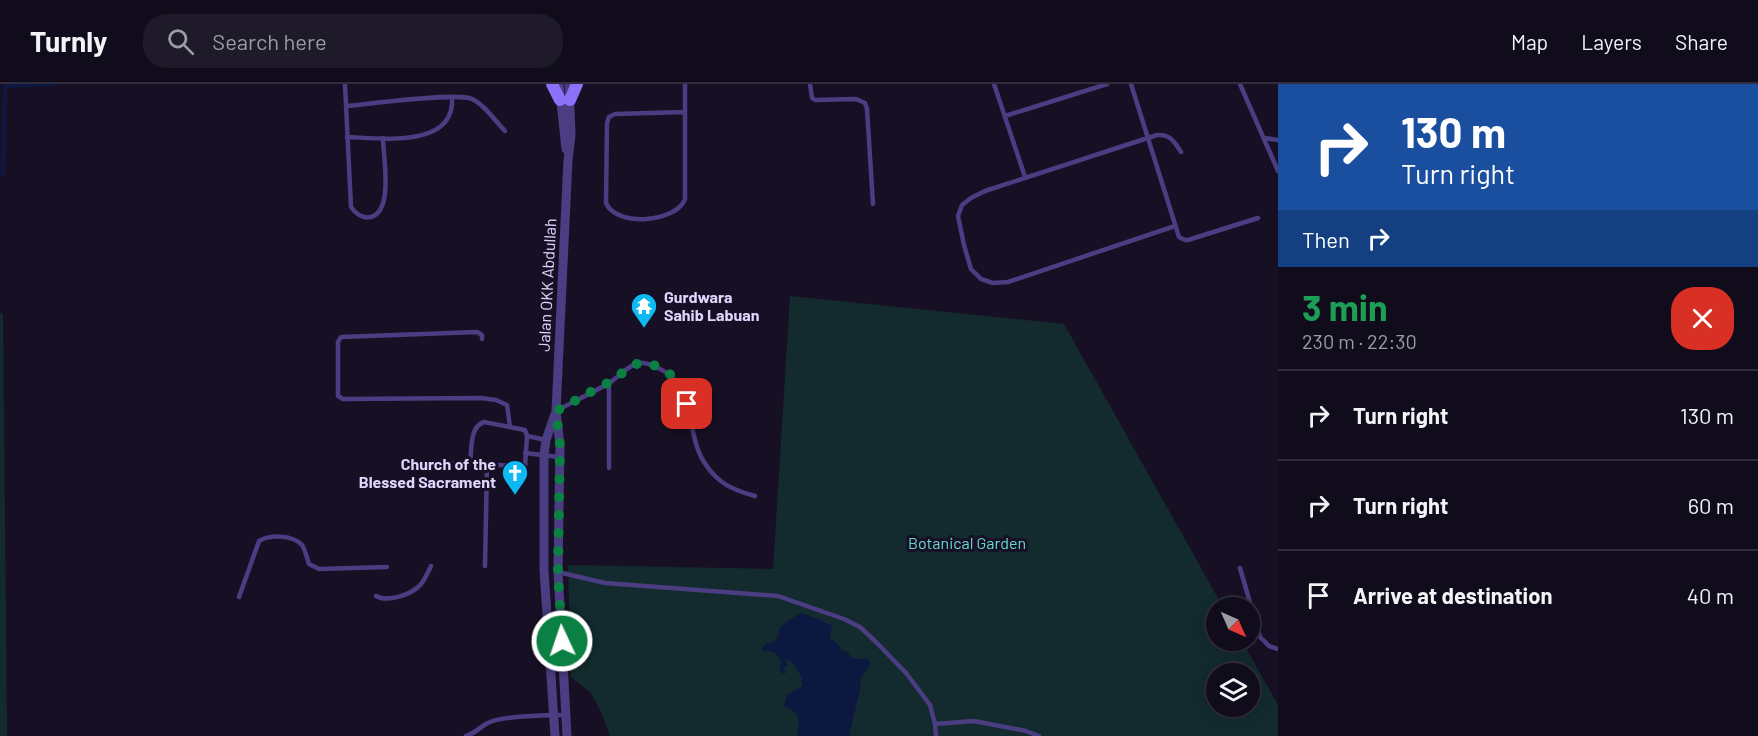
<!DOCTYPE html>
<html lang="en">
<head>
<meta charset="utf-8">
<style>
  :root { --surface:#110c1c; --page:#1e1a29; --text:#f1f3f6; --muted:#9c9ba3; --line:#302c3b }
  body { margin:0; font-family:Barlow,sans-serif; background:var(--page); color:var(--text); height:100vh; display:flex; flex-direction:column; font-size:22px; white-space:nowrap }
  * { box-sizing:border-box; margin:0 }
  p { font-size:20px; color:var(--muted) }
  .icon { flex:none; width:33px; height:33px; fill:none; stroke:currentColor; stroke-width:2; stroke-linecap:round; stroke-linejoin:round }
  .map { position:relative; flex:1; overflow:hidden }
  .details { display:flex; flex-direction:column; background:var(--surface); width:480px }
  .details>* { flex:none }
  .hud { background:#1a4fa0; color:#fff; overflow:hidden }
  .needle { width:39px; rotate:135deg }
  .controls { position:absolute; left:1206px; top:513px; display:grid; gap:12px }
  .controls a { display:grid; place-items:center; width:54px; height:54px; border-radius:50%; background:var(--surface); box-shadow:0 3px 15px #0003,0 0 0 2px var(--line); font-size:30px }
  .pin { position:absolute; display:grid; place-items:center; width:51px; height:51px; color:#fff; margin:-26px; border-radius:12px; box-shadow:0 3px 9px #0006 }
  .me { position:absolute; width:66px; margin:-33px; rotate:357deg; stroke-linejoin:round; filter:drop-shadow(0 0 4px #0008) }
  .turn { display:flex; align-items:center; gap:21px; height:126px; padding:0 24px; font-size:27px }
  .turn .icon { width:78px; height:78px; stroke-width:2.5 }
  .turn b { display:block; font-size:42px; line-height:51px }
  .then { display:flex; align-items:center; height:57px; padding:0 24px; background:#0003; gap:12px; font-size:22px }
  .round { display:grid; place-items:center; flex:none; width:63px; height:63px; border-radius:24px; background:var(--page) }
  .summary { display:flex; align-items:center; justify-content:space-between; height:102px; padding:0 24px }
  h1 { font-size:36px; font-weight:700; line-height:45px; color:#1e9e55 }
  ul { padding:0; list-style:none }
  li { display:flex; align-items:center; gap:18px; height:90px; padding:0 24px; border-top:2px solid var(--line) }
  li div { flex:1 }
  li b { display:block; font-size:22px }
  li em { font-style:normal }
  header { display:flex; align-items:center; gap:36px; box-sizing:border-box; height:84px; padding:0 30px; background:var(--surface); border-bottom:2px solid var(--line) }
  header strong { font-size:28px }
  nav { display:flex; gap:33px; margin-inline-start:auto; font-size:21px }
  .search { width:420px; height:54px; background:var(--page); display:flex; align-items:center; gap:15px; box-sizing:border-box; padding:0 21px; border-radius:24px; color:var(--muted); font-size:22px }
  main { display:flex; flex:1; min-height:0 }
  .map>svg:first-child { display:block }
  .green { fill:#132b2e; fill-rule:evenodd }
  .water { fill:#0d1841 }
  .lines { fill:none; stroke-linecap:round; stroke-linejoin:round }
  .stream { stroke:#0d1841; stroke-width:4 }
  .lane { stroke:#4a3d81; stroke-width:4.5 }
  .street { stroke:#4a3d81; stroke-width:9 }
  .secondary { stroke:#8971f8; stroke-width:12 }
  .route { stroke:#0b8043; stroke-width:10; stroke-dasharray:0 18 }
  .labels { text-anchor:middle; stroke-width:6; stroke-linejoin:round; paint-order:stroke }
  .street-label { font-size:16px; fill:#e0d5fd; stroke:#171025 }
  .poi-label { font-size:16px; font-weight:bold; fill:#e0d5fd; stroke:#171025; text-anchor:start }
  .park-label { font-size:16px; fill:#64dace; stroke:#171025 }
</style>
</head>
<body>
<header>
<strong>Turnly</strong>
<div class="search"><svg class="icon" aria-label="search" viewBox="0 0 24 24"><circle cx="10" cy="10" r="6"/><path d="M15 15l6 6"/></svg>Search here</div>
<nav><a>Map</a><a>Layers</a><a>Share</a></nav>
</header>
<main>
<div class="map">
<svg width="1278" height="652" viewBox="0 0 1278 652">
  <rect width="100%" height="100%" fill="#171025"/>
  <g class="green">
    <path d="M790,212L1064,240L1223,523L1216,524V556L1242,557L1278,621V652H610L601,628L591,609L571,593L568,481L773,485ZM1216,590H1250V622H1216Z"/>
    <path d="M0,229L3,230L7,652H0Z"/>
  </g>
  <path class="water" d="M801,529L824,537L825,539L832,541L830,554L839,561L842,567L847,568L853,575H867L871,579L861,594L860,606L849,652H798C796,645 801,637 797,631C795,627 788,625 784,621L787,611L802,602C803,592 797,582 789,576L786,577L788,581L784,584L786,589L783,590L779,585L781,576C775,568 773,567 763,567L761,565L766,560L774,558L779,551L778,549C781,539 793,534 801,529Z"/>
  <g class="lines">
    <path class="stream" d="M0,89H3L5,2L56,0"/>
    <g class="lane">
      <path d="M345,0L351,123C356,130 362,135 371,133C394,127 383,72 383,54"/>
      <path d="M685,0V115C677,138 617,144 606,119L607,39L609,33L615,30L685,28"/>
      <path d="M810,0L812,14L815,16L856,15L865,19L867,25L873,120"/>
      <path d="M994,0L1025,93"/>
      <path d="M1131,0L1179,153L1185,156H1188L1258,134"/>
      <path d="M1240,0L1278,87"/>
      <path d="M347,22C368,20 457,8 472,15C485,21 495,37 505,47"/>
      <path d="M1005,32L1107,0"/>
      <path d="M347,53C380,54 456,65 452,13"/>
      <path d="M1264,54L1278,56"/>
      <path d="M1175,142L1008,198L993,199L981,195L971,185L964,161L958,132L962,121L971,114L985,107L1157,51C1170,50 1174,57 1181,68"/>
      <path d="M482,255V251L477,248L341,253L338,258V312L343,315L481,314L496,316L507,321L510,343"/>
      <path d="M556,327C574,317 595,308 612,297C621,291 628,281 639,279C645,278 651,281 656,283C698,300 684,351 706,381C719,400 733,406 755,412"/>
      <path d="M527,352L546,356"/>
      <path d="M525,369L559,373"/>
      <path d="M421,378L525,382L527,352L525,346L484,338C469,343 472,366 470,380"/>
      <path d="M609,384V298"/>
      <path d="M485,482L487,381"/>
      <path d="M1240,484L1260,553L1269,562L1278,565"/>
      <path d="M558,488L605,499L778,512L844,535L860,543L876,558L906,589L930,621L935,640L936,652"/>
      <path d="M376,512C388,519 413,510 421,500C425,495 428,488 431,482"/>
      <path d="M239,513L259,457C269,451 292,450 302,461C305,465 307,474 309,480L319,485L387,483"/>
      <path d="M935,640L974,637L1026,647L1039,652"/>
      <path d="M466,652C478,648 480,642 490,638C503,632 550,631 566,631"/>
    </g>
    <g class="street">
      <path d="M559,0L566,65"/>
      <path d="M555,330L546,356L544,371V486L555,652"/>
      <path d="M567,652L558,488L560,361L556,327L568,76L571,51L569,0"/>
    </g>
    <g class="secondary">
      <path d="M552,0L560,16"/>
      <path d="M570,16L577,0"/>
    </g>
  </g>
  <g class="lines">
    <path class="route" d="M562,557L558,488L560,361L556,327C574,318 591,307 610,298C619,293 626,284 637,280C649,276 670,287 677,298C681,305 684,313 687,320"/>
  </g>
  <defs>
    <g id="temple-pin" transform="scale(1.35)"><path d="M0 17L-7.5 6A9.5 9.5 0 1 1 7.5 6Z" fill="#0cb9f3" stroke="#171025"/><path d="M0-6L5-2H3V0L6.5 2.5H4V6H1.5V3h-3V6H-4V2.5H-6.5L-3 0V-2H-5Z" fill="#fff"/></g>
    <g id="church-pin" transform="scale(1.35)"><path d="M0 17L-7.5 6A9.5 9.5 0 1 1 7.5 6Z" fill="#0cb9f3" stroke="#171025"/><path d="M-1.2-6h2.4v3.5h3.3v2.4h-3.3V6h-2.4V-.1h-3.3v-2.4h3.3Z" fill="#fff"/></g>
  </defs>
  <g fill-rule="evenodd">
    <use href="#temple-pin" x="644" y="222"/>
    <use href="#church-pin" x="515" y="389"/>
  </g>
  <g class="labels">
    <g class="street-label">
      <text transform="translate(547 201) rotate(-87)" y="6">Jalan OKK Abdullah</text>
    </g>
    <g class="poi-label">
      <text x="664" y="219">Gurdwara<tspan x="664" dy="18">Sahib Labuan</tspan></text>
      <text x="496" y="386" text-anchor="end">Church of the<tspan x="496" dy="18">Blessed Sacrament</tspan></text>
    </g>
    <g class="park-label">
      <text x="967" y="465">Botanical Garden</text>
    </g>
  </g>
</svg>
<div class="controls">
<a><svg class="needle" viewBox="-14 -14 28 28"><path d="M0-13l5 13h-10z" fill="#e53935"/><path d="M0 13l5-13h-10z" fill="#9c9ba3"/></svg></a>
<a><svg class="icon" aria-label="layers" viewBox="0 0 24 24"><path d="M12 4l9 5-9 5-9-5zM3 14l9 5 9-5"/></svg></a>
</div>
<div class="pin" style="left:687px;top:320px;background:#d93025"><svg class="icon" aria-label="arrive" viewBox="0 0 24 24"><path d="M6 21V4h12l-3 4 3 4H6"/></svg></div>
<svg class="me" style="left:562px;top:557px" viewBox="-20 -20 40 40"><circle r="17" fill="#0b8043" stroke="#fff" stroke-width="3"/><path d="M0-11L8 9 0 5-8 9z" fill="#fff"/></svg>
</div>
<section class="details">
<div class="hud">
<div class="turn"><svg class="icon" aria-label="right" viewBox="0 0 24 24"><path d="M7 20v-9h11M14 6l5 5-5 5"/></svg><div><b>130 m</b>Turn right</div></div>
<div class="then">Then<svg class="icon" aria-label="right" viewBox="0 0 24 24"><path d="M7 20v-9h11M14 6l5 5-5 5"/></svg></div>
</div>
<div class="summary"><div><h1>3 min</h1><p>230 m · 22:30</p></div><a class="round" style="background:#d93025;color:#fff"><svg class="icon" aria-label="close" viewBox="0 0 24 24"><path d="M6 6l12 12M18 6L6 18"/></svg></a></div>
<ul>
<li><svg class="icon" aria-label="right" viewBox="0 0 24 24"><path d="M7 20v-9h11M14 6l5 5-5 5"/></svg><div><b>Turn right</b></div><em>130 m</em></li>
<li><svg class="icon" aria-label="right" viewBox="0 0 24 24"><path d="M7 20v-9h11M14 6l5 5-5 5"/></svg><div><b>Turn right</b></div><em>60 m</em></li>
<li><svg class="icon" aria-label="arrive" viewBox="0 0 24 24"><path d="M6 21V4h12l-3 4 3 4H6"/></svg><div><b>Arrive at destination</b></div><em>40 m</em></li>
</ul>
</section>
</main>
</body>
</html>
